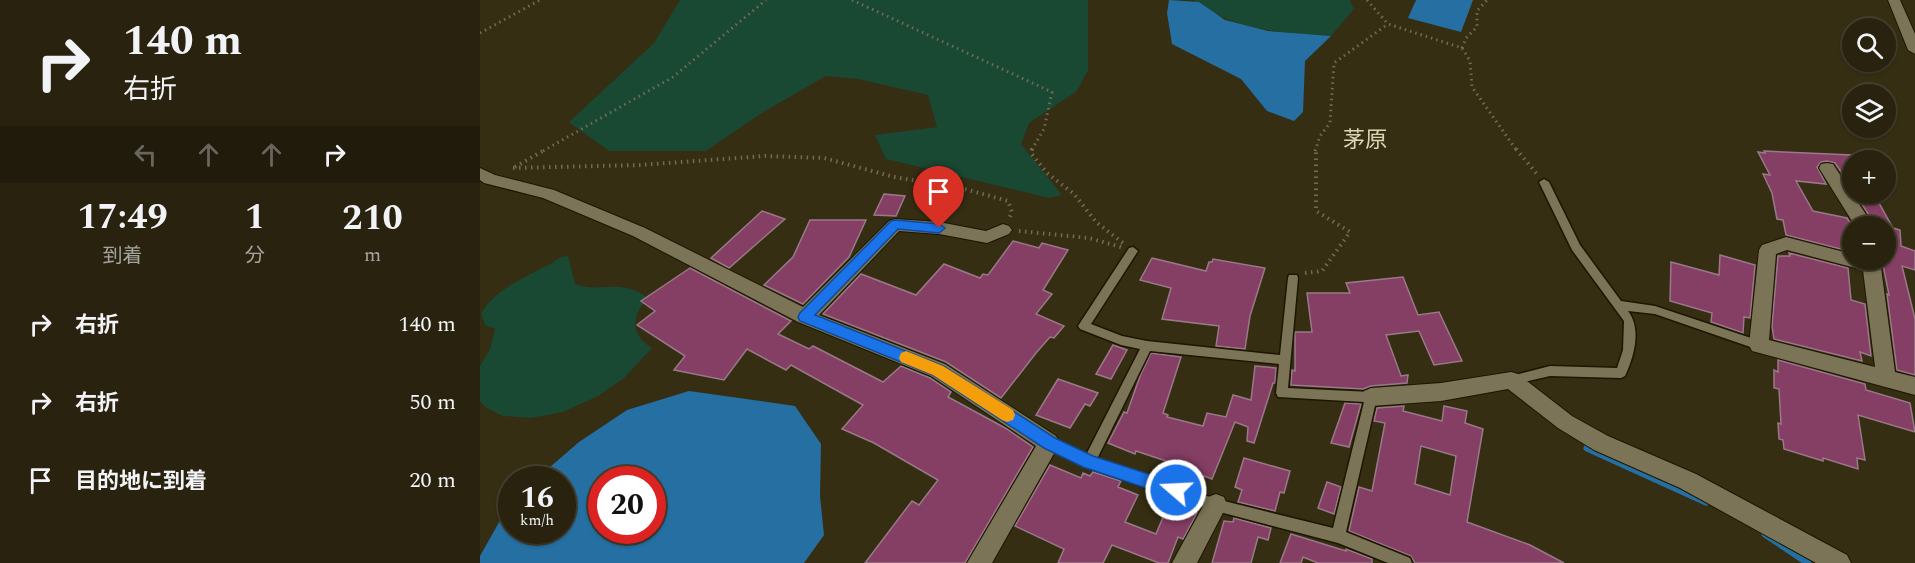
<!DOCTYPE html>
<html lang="ja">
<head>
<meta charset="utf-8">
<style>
  :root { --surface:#28220e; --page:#342f1c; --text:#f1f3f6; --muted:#a5a49e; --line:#443f2e }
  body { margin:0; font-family:Spectral,"Noto Sans JP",serif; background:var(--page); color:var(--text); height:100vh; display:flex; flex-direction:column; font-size:22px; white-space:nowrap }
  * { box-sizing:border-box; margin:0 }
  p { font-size:20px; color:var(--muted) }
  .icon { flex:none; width:33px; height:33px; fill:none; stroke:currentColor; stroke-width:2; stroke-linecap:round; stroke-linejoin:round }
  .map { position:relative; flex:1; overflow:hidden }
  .drawer { display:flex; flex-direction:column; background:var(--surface); width:480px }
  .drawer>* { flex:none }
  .guide { background:#28220e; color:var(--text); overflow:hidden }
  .controls { position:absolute; left:1362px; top:18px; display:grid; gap:12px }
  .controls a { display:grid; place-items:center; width:54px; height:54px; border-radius:50%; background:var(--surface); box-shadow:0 2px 4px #0004,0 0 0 2px var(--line); font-size:30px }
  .speed { position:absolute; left:18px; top:466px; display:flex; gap:12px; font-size:30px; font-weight:700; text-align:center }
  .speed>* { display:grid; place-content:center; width:78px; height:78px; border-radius:50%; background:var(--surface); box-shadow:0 2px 4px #0004,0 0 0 2px var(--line); line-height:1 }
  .speed small { font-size:15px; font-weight:400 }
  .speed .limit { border:9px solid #d22; background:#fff; color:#111 }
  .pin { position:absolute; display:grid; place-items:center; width:51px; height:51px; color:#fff; margin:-62px -26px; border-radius:50% 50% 50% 0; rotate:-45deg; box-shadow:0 0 6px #0007 }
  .pin .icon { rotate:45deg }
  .me { position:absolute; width:66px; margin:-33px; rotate:289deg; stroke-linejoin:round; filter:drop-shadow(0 0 4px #0008) }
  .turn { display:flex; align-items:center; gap:21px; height:126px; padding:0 24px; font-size:27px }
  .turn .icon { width:78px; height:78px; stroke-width:2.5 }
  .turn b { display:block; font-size:42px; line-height:51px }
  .lanes { display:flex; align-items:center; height:57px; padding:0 24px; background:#0003; justify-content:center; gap:30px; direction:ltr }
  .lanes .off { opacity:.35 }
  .eta { display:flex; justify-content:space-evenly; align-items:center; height:102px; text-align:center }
  .eta b { font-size:36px; font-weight:700; line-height:42px }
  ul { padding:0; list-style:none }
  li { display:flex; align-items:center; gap:18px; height:78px; padding:0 24px }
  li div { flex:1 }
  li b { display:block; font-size:22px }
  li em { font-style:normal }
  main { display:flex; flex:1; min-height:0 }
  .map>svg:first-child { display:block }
  .green { fill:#194833 }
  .water { fill:#256fa2; fill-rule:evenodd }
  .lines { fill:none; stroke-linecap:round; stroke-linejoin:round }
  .stream { stroke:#256fa2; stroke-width:7 }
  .building { fill:#853e64; stroke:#997988; stroke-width:1.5; fill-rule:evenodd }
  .lane-casing { stroke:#1d1600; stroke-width:3 }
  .street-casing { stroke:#1d1600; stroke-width:2 }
  .path-far1 { stroke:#726c54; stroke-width:3; stroke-dasharray:1.5 4; stroke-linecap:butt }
  .path { stroke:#726c54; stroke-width:4; stroke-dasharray:1.5 4.5; stroke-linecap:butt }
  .lane { fill:#7b7456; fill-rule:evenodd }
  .street { fill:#7b7456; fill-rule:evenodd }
  .route { fill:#1a73e8; stroke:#114b97; stroke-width:1.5 }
  .slow { fill:#f59e0b }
  .labels { text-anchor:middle; stroke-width:6; stroke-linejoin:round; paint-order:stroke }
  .quarter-label { font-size:22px; fill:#dcd4b3; stroke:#352e13 }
</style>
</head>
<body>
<main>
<section class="drawer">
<div class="guide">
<div class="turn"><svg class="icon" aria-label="right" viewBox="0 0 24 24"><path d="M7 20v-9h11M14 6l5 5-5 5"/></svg><div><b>140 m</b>右折</div></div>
<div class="lanes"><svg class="icon off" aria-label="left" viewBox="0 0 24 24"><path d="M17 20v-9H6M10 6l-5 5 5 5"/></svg><svg class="icon off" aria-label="ahead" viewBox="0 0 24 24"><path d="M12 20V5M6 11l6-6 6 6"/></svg><svg class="icon off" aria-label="ahead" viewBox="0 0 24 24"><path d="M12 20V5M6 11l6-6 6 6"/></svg><svg class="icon" aria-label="right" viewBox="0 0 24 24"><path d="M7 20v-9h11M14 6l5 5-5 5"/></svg></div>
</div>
<div class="eta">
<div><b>17:49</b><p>到着</p></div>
<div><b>1</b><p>分</p></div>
<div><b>210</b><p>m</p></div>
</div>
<ul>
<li><svg class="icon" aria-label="right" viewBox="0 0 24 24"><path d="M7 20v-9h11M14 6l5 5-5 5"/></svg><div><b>右折</b></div><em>140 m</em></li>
<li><svg class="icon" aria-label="right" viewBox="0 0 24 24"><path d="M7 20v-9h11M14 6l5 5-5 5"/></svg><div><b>右折</b></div><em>50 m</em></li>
<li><svg class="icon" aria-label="arrive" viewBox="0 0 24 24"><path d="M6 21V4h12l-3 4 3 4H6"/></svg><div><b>目的地に到着</b></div><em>20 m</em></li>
</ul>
</section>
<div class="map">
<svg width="1435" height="563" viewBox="0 0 1435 563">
  <rect width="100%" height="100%" fill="#352e13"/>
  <g class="green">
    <path d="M200,0H608V70L597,91L549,123L541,144L582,195L569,198L406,159L395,135L457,127L448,95L378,79L346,76L280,114L226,151H129L89,122L174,43Z"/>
    <path d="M713,0H870L874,9L851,36C800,32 755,32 713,0Z"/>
    <path d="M88,256L95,284C121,294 139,277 168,298C151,316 150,335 172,348L144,378L118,396L83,412L51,418L23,416L5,407L0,401V366L10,349L15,329L5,325L1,314C16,285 55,275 81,257Z"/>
  </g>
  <g class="water">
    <path d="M689,0L719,2L745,20L788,31L851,36L825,61L823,112L814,121L787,111L761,79L692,44L687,13Z"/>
    <path d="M936,0H993L981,32L928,18Z"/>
    <path d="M209,391L315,406L341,444L340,496L344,535L324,563H0V556L31,501L32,531H82V480H55L99,442L147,410ZM122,480H172V531H122Z"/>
  </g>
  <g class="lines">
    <g class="stream">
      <path d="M1107,448L1226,502"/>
      <path d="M1285,534L1328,563"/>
    </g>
  </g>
  <g class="building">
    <path d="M1284,151L1372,155V185H1370L1355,163L1347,161L1341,162L1337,167L1346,184L1316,181L1333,211L1367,218L1372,226V252L1306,235L1303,220L1297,219L1292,193L1283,174L1290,175L1278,152L1285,153Z"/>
    <path d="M404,194L425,196L416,216L394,215Z"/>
    <path d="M1375,194H1394L1413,228L1420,230L1421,246L1435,251V270L1422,266L1435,319V375L1417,370L1407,294L1409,295L1402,260H1406V226H1393L1389,215Z"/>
    <path d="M282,211L305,219L249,268L231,258Z"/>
    <path d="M330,220H386L369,257L323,304L284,285L313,257Z"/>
    <path d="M533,241L559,248L562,243L588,250L563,290L572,294L556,314L584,326L574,338L570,337L556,353L521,398L466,362L343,314L381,274L436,295L464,264L500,278L503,274L508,275Z"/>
    <path d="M1309,253L1368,268L1371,300L1385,304L1391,356L1380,352L1382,361L1294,339L1292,326L1298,256H1310Z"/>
    <path d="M1240,255L1275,265L1270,318L1264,317L1263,333L1231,322L1232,313L1190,301L1191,262L1239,275Z"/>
    <path d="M672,258L726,271L729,262H732L733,259L785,268L770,316L765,349L736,346L739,326L682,319L691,288L660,280Z"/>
    <path d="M210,268L311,321L298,334L329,349L333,346L403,382L421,366L450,378L471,392L468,397L527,429L553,447L485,563H385L432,501L439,505L458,480L394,443L362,429L383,405L311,365L306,370L267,349L244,380L194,370L205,356L157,325L175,311L161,301Z"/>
    <path d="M923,277L938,315L959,312L982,361L954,365L939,331L906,335L921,376L928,375L927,383L891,386L883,389L811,385L812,370L815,371V332H832L827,293H870L866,283Z"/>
    <path d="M633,345L647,350L631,379L616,374Z"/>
    <path d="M671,353L701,357L683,413L688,415L687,417L723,426L727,413L746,417L753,395L771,400L775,366L796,368L795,383H793L774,443L767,441L768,427L755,422L732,479L724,476L718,490L678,477L686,461L656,451L655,454L628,443L644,412L647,413L660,376Z"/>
    <path d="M1298,360L1385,384L1386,390L1430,403L1435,432L1378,415L1385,460L1377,458L1378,469L1343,458V461L1304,449L1303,440L1299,439L1298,423L1301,424L1299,389L1294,388V370L1298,372Z"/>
    <path d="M578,379L618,393L610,406L605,404L590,428L556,415Z"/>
    <path d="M865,403L881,404L869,447L851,443Z"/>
    <path d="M924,406L923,411L962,421L964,406L987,411L985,423L1003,429L987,522L1050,545L1084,563H935L931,556L869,531L879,487L892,491L905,423L894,421L897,408ZM941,446L976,456L970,495L935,484Z"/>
    <path d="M764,458L810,471L804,493L800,492L795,511L758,502L762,490L755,487Z"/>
    <path d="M570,465L601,478L603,473L610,476L613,472L641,481L638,487L658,495L645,522L676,534L691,498L711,505L709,510L717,513L703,539L698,537L688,563H679L632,545L623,563H578L584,549L535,526Z"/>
    <path d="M847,482L861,487L854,514L838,508Z"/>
    <path d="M754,518L791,528L788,540L778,537L771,563H732L744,521L753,522Z"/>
    <path d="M811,534L866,551V549L892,559V563H838L823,557L821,563H800Z"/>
  </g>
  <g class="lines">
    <g class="lane-casing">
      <g id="lane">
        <path d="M1064,179L1069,182L1100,245L1141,301L1175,306L1283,342L1285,345L1283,348L1279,350L1175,314L1148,311C1162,329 1154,357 1145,376L1141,378L1070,376L1031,385L1027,383L1025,380L1027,377L1070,366L1137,368L1143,350L1144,321L1092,250L1059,182Z"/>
        <path d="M653,247L658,251L611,324L642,336L667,341L800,355L808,278L809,275H817L818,278L808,388L891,392L895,393L897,397L866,532L930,558L932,563H908L858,543L736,511L609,468L565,447L563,443L565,439L569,437L606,455L660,349L641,345L600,329L598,326L649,248ZM670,351L799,364L796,393L798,397L884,402L853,528L736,499L617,459Z"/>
      </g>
    </g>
    <g class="street-casing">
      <g id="street">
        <path d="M1408,0H1420L1435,34V54L1428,50Z"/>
        <path d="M1347,163L1353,164L1387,216L1391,226H1375L1339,168L1341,164Z"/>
        <path d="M0,168L15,175L74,190L165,228L323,307L409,221L415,219L459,222L506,231L523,224L529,226L532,230L529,234L507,243L459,234L419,231L339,315L465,364L576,436L580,443L576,450L512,563H487L556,446L451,376L318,322L153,236L63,198L4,183L0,180Z"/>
        <path d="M1306,237L1372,254V260H1400L1415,372L1435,377V395L1272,351L1269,345L1279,250L1282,245ZM1307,250L1383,270L1395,367L1289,340L1296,254Z"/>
        <path d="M1031,372L1038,374L1092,416L1128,436L1216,474L1367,555L1371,563H1336L1200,488L1114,450L1078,428L1028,389L961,401L891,406L884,403L881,397L884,391L891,388L961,383Z"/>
        <path d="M736,494L744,497L747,505L717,563H692L728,497Z"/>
      </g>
    </g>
    <g class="path-far1">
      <path d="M372,0L572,92L564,129L551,151"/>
      <path d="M887,0L908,24L982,48L990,61L992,87L1037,151"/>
      <path d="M0,33L60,0"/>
      <path d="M982,48L986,38L997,27V11L1007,0"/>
      <path d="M63,151L193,77L286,0"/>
      <path d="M835,151L840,136L850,123L854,63L908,24"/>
    </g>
    <g class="path">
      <path d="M552,149L551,153L567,173L594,194L616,222L643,243"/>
      <path d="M1036,149L1057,174"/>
      <path d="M35,167L66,149"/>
      <path d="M33,168L160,165L285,156L344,158L414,177L481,188L528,201L532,212L529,219"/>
      <path d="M539,231L609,238L641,247"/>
      <path d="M825,273L842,271L870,232L836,211V149"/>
    </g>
    <use href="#lane" class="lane"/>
    <use href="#street" class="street"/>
  </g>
  <path class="route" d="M415,220L459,224L465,228L459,233L418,229L335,315L463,366L575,438L613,456L702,485L704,490L702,496L696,498L603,467L564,448L453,375L320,321L318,317L320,313L411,221Z"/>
  <path class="slow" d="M426,351L463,366L533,410L535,415L533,420L527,422L522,420L453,375L421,362L419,358L421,353Z"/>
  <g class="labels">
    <g class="quarter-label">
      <text x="885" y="147">茅原</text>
    </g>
  </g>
</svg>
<div class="controls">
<a><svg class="icon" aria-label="search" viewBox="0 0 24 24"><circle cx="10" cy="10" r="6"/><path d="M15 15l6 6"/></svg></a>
<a><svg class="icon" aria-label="layers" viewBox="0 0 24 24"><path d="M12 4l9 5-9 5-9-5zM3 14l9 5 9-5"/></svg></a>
<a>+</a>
<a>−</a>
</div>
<div class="speed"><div>16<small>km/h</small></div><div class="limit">20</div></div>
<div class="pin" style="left:459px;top:228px;background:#d93025"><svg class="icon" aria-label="arrive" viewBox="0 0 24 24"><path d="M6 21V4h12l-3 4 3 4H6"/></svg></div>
<svg class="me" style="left:696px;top:490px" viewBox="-20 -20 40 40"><circle r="17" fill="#1a73e8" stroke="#fff" stroke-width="3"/><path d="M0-11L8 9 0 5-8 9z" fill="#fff"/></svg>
</div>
</main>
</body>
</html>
